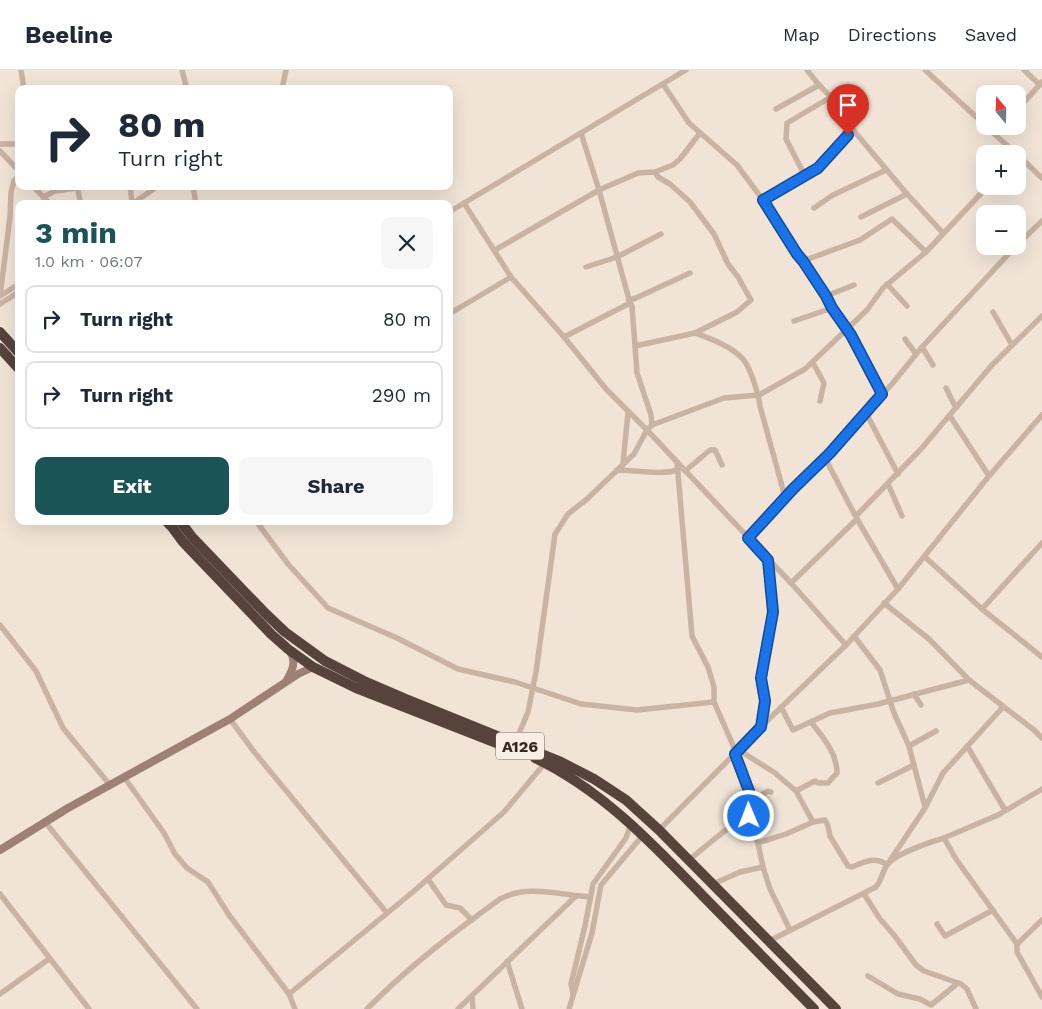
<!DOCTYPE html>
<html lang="en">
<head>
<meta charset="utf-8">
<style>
  :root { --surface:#fff; --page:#f6f6f7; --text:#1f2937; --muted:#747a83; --line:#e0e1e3; --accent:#1a5456 }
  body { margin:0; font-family:"Work Sans",sans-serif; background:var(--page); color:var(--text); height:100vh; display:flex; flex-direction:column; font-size:19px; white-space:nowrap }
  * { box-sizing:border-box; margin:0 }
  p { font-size:16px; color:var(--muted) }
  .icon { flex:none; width:28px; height:28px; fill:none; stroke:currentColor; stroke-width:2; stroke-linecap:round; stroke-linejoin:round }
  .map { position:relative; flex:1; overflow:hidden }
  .details { position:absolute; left:15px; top:130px; width:438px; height:325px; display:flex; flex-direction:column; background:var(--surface); border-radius:10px; box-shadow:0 5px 20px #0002 }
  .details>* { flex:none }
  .top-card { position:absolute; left:15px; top:15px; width:438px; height:105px; border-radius:10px; box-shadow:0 5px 20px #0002; background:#fff; color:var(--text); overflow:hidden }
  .needle { width:32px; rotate:341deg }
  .tools { position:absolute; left:976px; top:15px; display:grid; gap:10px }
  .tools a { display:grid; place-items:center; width:50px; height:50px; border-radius:10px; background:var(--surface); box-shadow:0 5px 20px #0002; font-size:25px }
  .pin { position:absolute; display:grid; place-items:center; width:42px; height:42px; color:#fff; margin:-51px -21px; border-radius:50% 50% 50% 0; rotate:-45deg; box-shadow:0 0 5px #0007 }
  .pin .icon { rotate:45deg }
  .me { position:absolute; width:55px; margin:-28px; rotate:359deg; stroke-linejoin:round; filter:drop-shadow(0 0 4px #0008) }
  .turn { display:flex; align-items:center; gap:18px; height:105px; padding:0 20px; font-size:22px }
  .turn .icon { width:65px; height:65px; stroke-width:2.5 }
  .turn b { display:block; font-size:35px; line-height:42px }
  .round { display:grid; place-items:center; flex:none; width:52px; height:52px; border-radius:10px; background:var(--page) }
  .head { display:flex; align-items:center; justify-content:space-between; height:85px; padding:0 20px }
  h1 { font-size:30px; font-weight:700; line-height:38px; color:var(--accent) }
  .primary-button { display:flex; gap:10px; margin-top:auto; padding:10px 20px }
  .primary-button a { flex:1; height:58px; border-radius:10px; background:var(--accent); color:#fff; font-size:20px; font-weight:700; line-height:58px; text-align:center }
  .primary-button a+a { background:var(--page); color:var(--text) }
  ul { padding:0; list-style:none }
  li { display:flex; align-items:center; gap:15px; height:68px; margin:0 10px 8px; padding:0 10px; border:2px solid var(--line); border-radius:10px }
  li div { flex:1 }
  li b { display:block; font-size:19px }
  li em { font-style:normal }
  header { display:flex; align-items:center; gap:30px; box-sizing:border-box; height:70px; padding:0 25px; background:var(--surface); border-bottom:1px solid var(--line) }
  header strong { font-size:24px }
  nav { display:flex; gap:28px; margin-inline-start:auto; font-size:18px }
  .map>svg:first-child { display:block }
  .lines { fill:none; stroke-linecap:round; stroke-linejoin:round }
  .street { stroke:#c9b3a3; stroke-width:5.5 }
  .secondary { stroke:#9d8174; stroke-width:8 }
  .highway { stroke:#55433c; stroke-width:10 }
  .route-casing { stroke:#114b97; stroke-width:12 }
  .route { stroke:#1a73e8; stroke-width:9 }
  .labels { text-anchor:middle; stroke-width:4.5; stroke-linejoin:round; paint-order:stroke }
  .shield { fill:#f9eee3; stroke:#6f645e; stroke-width:1 }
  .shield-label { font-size:16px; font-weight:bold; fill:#342925 }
</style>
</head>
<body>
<header>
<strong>Beeline</strong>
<nav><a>Map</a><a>Directions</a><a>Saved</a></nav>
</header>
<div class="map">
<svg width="1042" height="939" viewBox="0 0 1042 939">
  <rect width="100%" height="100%" fill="#f1e4d7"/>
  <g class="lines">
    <g class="street">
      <path d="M21,0L24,19"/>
      <path d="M182,0L187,19"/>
      <path d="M807,0L819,15L831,27L854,61L907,124L943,163"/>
      <path d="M925,0L985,55"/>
      <path d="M1024,0L1040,15"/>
      <path d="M663,14L689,53L737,95L763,130L797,184L803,191L826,226L832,238L851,265L882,324"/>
      <path d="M282,19L286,0"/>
      <path d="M776,39L819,15"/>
      <path d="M1018,39L1042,12"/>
      <path d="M986,56L1016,84"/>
      <path d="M581,63L599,120L630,233L632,236L637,303L651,345L652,355"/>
      <path d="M994,63L1001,56"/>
      <path d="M0,74H19"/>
      <path d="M0,81L19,101"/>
      <path d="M1018,85L1042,108"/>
      <path d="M805,106L786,69L787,53L831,27"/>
      <path d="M33,116L50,134"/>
      <path d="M77,116L80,130"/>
      <path d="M130,116L132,133"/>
      <path d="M193,116L196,134"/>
      <path d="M43,127L55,121L77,118"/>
      <path d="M763,130L818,98L848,65L854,61"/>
      <path d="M464,133L511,207L564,267L606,319L647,360L791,513L846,575"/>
      <path d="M132,134L158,116"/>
      <path d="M814,138L833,125L886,100"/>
      <path d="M449,142L686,0"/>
      <path d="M861,147L907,124"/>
      <path d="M1018,174L1042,151"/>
      <path d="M495,180L599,120L638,103L655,102L673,95L680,89L700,63"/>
      <path d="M803,191L860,170L892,149L926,182"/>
      <path d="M586,197L617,187L661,164"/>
      <path d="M887,214L907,236"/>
      <path d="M0,226L10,147L11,122L14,111L19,105"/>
      <path d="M0,226L19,214"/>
      <path d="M826,226L854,215"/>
      <path d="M629,230L636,228L690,203"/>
      <path d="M0,234L19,222"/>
      <path d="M993,242L1012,275"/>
      <path d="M449,244L511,207"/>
      <path d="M794,251L832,238"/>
      <path d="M695,263C711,269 731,276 743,289C750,297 759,325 760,336L785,427"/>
      <path d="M564,267L630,233"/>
      <path d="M905,269L916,284"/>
      <path d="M635,276L695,263L737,242L751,230L738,207L728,194L714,164L690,132L670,114L658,107L655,102"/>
      <path d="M922,277L933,295"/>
      <path d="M813,293L824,313L820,331"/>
      <path d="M946,318L956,338"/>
      <path d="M866,343L898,404"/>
      <path d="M950,346L989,406"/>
      <path d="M825,388L857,449L898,519"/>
      <path d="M677,392L692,566L708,597L714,617V632L736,682"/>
      <path d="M623,394L628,342"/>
      <path d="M617,400C632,400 667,406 679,399"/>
      <path d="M685,401L710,380H715L722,395"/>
      <path d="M888,414L902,446"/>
      <path d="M856,446L921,379L992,295L1042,246"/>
      <path d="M256,451L288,494L328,538L397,568L458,599L515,612L581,634L637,640L714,632"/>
      <path d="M748,468L793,419L830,383L892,314L922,277L1016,176"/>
      <path d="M925,487L982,539L1042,473"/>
      <path d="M791,513L857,449"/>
      <path d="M884,533L929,569L969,610L1034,660L1042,668"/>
      <path d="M982,539L1042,587"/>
      <path d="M0,555L36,601L63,658L110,715"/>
      <path d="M854,566L880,600L894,643L909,676L925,737"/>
      <path d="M914,624L921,635"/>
      <path d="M781,637L793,660L830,643L878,634L969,610"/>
      <path d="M230,649L255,683L387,843"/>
      <path d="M761,657L765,631L761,608L773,542L768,490"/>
      <path d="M515,673L528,642L536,602L555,464L568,444L587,429L634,384L647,360L652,355L724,328L759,325L805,299L867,240L883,218L926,182L988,116"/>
      <path d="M909,676L936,661"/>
      <path d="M967,676L1005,740"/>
      <path d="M739,680L775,703L796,721L813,752"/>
      <path d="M735,684L749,721V746L746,750L758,773L763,797L770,819L790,860"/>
      <path d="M124,707L164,763L175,784L187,798L208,812L229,845L289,924L295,939"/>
      <path d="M878,713L914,695"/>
      <path d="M796,721L815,711L818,713H828L837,703C837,683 823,667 811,652"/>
      <path d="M750,732L768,721L771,722"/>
      <path d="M45,752L197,939"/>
      <path d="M659,760L769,649L846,575L898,519L989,406L1042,345"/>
      <path d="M944,768L998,745L1042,719"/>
      <path d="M758,773L786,764L813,752L825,750L828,756L830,766L848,796L852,797C864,792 875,786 887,795L925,738L943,703L1003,637"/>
      <path d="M689,790C702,780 739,745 755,746"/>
      <path d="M428,809L446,835L460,838L472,850"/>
      <path d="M713,814L740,802L763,797"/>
      <path d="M0,824L89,939"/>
      <path d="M864,824L880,849L894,865L916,895L924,901L961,914L967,919L976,939"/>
      <path d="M937,854L945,866L993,840"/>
      <path d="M769,871L876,817C882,810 882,802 887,795C895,784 930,772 944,768L956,789L1017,874V882L1042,927"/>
      <path d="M1017,874L1042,850"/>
      <path d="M507,891L522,939"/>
      <path d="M868,906L898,924L920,929L931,935L958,913"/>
      <path d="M0,924L49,889"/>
      <path d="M289,924L414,821L504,742L545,693"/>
      <path d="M573,924L571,914L585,856L593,814L626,768L631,753"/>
      <path d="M472,926L473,939"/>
      <path d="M367,939C408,897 453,863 500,829C528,814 560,825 590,827"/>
      <path d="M458,939L576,826"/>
      <path d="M569,939L592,863L601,815L643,765"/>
    </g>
    <g class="secondary">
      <path d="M287,610C292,601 297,591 290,582"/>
      <path d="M0,780L68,738L230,649L298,604L313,597"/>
    </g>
    <g class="highway">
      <path d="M0,262L19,283"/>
      <path d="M0,278L19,299"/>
      <path d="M166,451L172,457L183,472L271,564L288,579L313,597L356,618L522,683"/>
      <path d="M180,451L192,467L266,544L285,562L325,591L364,611L406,629L561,692L594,709L626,730L659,760L836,939"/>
      <path d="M535,688C602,720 652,773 702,825C739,863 777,901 814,939"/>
    </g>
  </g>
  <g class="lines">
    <g class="route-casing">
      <path id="route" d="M749,746V721L735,684L761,657L765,631L761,608L773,542L768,490L748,468L793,419L830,383L882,324L851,265L832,238L826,226L803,191L797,184L763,130L818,98L848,65"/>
    </g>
    <use href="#route" class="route"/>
  </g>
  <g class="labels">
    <rect class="shield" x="496" y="662.5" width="48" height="27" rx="4"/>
    <g class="shield-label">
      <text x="520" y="682">A126</text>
    </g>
  </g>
</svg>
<div class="tools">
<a><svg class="needle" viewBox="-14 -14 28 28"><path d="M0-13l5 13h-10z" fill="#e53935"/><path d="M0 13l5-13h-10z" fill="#747a83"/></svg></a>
<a>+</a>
<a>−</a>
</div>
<div class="pin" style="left:848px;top:65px;background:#d93025"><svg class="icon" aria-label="arrive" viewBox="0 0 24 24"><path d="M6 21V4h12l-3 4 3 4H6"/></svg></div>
<svg class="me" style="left:749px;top:746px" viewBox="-20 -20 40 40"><circle r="17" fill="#1a73e8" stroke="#fff" stroke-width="3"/><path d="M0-11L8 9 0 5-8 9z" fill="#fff"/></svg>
<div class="top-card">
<div class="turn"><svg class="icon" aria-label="right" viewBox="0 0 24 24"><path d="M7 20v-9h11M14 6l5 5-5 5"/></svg><div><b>80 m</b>Turn right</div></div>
</div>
<section class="details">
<div class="head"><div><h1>3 min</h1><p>1.0 km · 06:07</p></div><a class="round"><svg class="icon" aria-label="close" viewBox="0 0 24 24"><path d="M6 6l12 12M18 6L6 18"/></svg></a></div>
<ul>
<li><svg class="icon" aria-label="right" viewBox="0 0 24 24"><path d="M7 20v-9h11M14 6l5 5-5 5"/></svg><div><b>Turn right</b></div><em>80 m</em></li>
<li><svg class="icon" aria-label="right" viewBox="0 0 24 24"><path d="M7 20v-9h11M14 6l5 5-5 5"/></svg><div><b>Turn right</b></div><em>290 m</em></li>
</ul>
<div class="primary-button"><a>Exit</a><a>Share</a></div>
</section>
</div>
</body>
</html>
